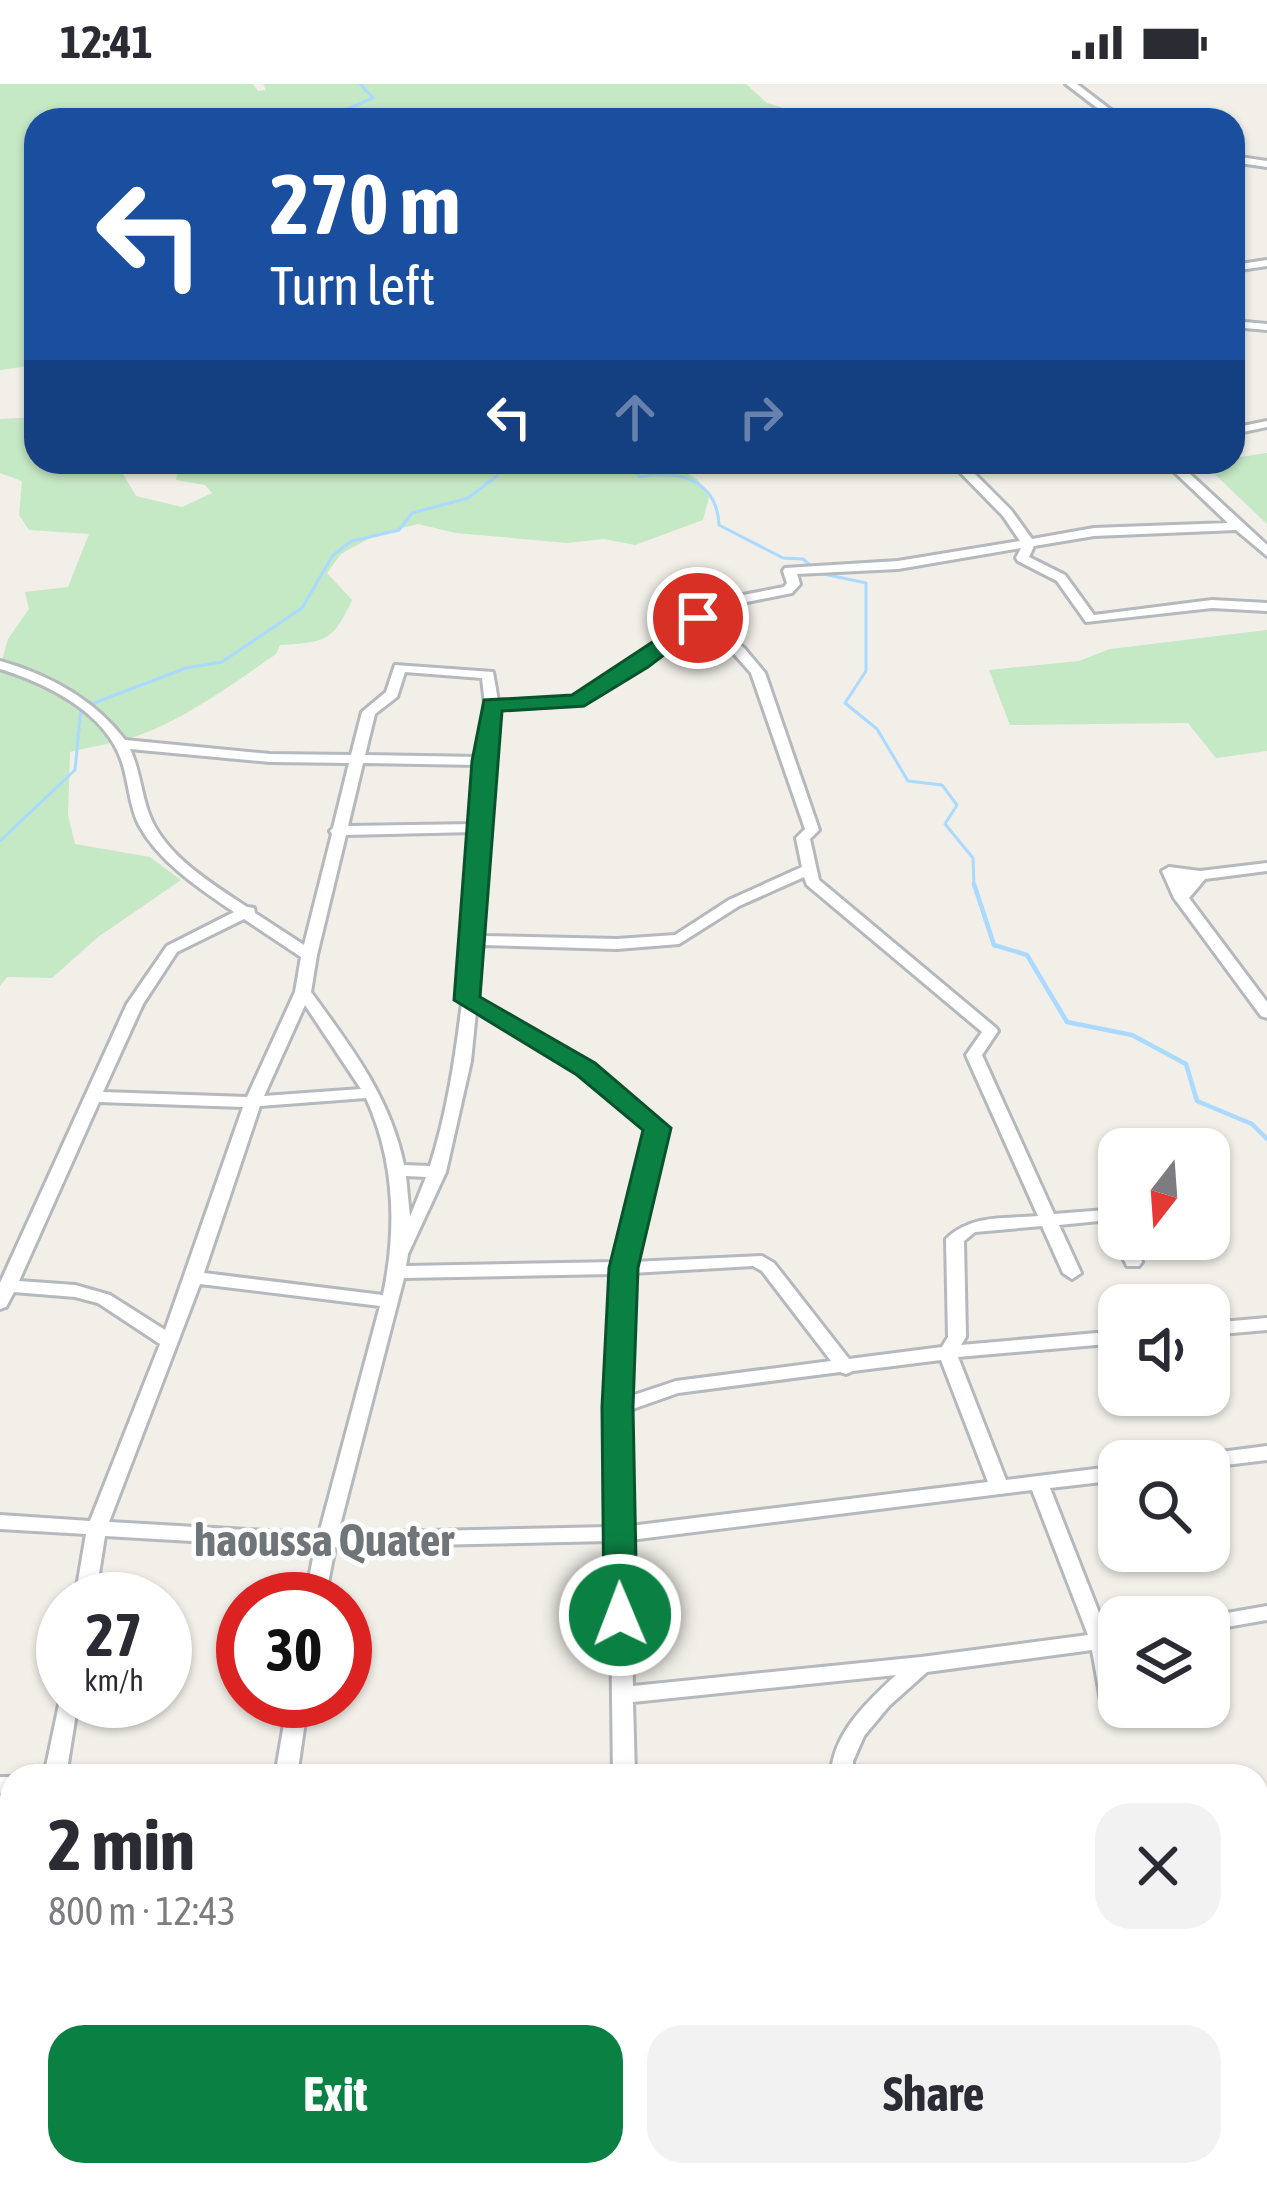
<!DOCTYPE html>
<html lang="en">
<head>
<meta charset="utf-8">
<style>
  :root { --surface:#fff; --page:#f2f2f3; --text:#2b2b33; --muted:#7c7c81; --accent:#0b8043 }
  body { margin:0; font-family:"Asap Condensed",sans-serif; background:var(--page); color:var(--text); height:100vh; display:flex; flex-direction:column; font-size:45px; white-space:nowrap }
  * { box-sizing:border-box; margin:0 }
  p { font-size:39px; color:var(--muted) }
  .icon { flex:none; width:66px; height:66px; fill:none; stroke:currentColor; stroke-width:2; stroke-linecap:round; stroke-linejoin:round }
  .map { position:relative; flex:1; overflow:hidden }
  .drawer { position:absolute; left:0px; top:1680px; width:1269px; height:423px; display:flex; flex-direction:column; background:var(--surface); border-radius:36px 36px 0 0; box-shadow:0 3px 9px #0004 }
  .drawer>* { flex:none }
  .guide { position:absolute; left:24px; top:24px; width:1221px; height:366px; border-radius:36px; box-shadow:0 3px 9px #0004; background:#1a4fa0; color:#fff; overflow:hidden }
  .needle { width:78px; rotate:197deg }
  .tools { position:absolute; left:1098px; top:1044px; display:grid; gap:24px }
  .tools a { display:grid; place-items:center; width:132px; height:132px; border-radius:24px; background:var(--surface); box-shadow:0 3px 9px #0004; font-size:60px }
  .speed { position:absolute; left:36px; top:1488px; display:flex; gap:24px; font-size:60px; font-weight:700; text-align:center }
  .speed>* { display:grid; place-content:center; width:156px; height:156px; border-radius:50%; background:var(--surface); box-shadow:0 3px 9px #0004; line-height:1 }
  .speed small { font-size:30px; font-weight:400 }
  .speed .limit { border:18px solid #d22; background:#fff; color:#111 }
  .pin { position:absolute; display:grid; place-items:center; width:102px; height:102px; color:#fff; margin:-51px; border:6px solid #fff; border-radius:50%; box-shadow:0 3px 12px #0007 }
  .me { position:absolute; width:132px; margin:-66px; rotate:359deg; stroke-linejoin:round; filter:drop-shadow(0 0 9px #0008) }
  .turn { display:flex; align-items:center; gap:42px; height:252px; padding:0 48px; font-size:54px }
  .turn .icon { width:156px; height:156px; stroke-width:2.5 }
  .turn b { display:block; font-size:84px; line-height:102px }
  .lanes { display:flex; align-items:center; height:114px; padding:0 48px; background:#0003; justify-content:center; gap:60px; direction:ltr }
  .lanes .off { opacity:.35 }
  .round { display:grid; place-items:center; flex:none; width:126px; height:126px; border-radius:36px; background:var(--page) }
  .headline { display:flex; align-items:center; justify-content:space-between; height:204px; padding:0 48px }
  h1 { font-size:72px; font-weight:700; line-height:90px }
  .primary-button { display:flex; gap:24px; margin-top:auto; padding:24px 48px }
  .primary-button a { flex:1; height:138px; border-radius:36px; background:var(--accent); color:#fff; font-size:48px; font-weight:700; line-height:138px; text-align:center }
  .primary-button a+a { background:var(--page); color:var(--text) }
  .status { display:flex; justify-content:space-between; align-items:center; height:84px; padding:0 60px; background:var(--surface); direction:ltr }
  .status svg { height:33px; fill:currentColor }
  .map>svg:first-child { display:block }
  .green { fill:#c5e8c5 }
  .lines { fill:none; stroke-linecap:round; stroke-linejoin:round }
  .stream-far1 { stroke:#aadaff; stroke-width:3 }
  .stream { stroke:#aadaff; stroke-width:4.5 }
  .minor-casing { stroke:#b5b8bc; stroke-width:6 }
  .minor { fill:#fff; fill-rule:evenodd }
  .route { fill:#0b8043; stroke:#07532c; stroke-width:3 }
  .labels { text-anchor:middle; stroke-width:9; stroke-linejoin:round; paint-order:stroke }
  .quarter-label { font-size:45px; font-weight:bold; fill:#70757a; stroke:#fff }
</style>
</head>
<body>
<div class="status"><b>12:41</b><svg viewBox="0 0 49 12"><path d="M0 12V9h3v3zM5 12V6h3v6zM10 12V3h3v9zM15 12V0h3v12zM26 1h20v11H26zM47 4h2v5h-2z"/></svg></div>
<div class="map">
<svg width="1267" height="2102" viewBox="0 0 1267 2102">
  <rect width="100%" height="100%" fill="#f1efe8"/>
  <g class="green">
    <path d="M0,0H253L258,7L266,6L263,0H746L767,19L824,36H36V281L0,286Z"/>
    <path d="M36,333V378H116L136,412L182,423L212,409L205,401L176,396L180,378H671L698,396L709,413L703,436L635,461L604,455L567,459L456,449L418,440L377,450L341,470L327,489L352,516C332,559 325,558 280,561L276,570C236,598 189,632 145,649C121,658 94,662 70,668L68,731L75,760L150,773L181,796L98,853L52,894L7,893L0,902V583L8,555L29,525L25,508L68,503L89,450L29,446L19,431L22,397L0,389V335Z"/>
    <path d="M1267,369V440L1202,378H1233V374Z"/>
    <path d="M1267,546V667L1216,674L1188,639L1010,641L989,586L1079,577L1110,565Z"/>
  </g>
  <g class="lines">
    <g class="stream-far1">
      <path d="M351,36L338,29L373,14L360,0"/>
      <path d="M627,378L640,393C678,385 717,396 719,441L783,474L803,475L819,489L866,499V587L845,619L877,645L908,697L942,701L957,721L945,740L973,774L974,803"/>
      <path d="M0,757L75,686L81,624L186,584L222,578L302,524L333,471L352,457L399,446L412,429L468,414L497,392L501,378"/>
    </g>
    <path class="stream" d="M974,800L994,861L1027,871L1067,938L1132,951L1186,980L1197,1017L1252,1040L1267,1055"/>
    <g class="minor-casing">
      <g id="minor">
        <path d="M1066,0H1077L1124,36H1113Z"/>
        <path d="M1233,72L1267,77V83L1233,78Z"/>
        <path d="M1267,176V182L1233,187V181Z"/>
        <path d="M1233,237L1267,240V246L1233,243Z"/>
        <path d="M1267,337V343L1233,350V344Z"/>
        <path d="M950,378H963L1011,426L1032,455L1094,444L1228,439L1164,378H1177L1267,461V472L1236,446L1094,452L1034,462L1029,473L1065,491L1094,531L1212,516L1267,519V527L1212,524L1086,538L1057,497L1018,477L1016,474L1021,464L898,485L797,490L800,500L792,509L737,520L707,534L744,564L765,589L819,746L810,755L819,796L996,944L998,947L982,971L1054,1130L1119,1125V1135L1059,1141L1081,1189L1072,1195L1063,1189L1042,1142L975,1148L964,1157L966,1253L961,1261L1119,1247V1259L958,1273L1006,1396L1119,1382V1396L1050,1404L1107,1549L1119,1547V1563H1112L1119,1603V1623H1122L1119,1628L1112,1630L1105,1628L1102,1622L1092,1566L927,1588L889,1622L864,1652L853,1677V1692H831C832,1650 867,1618 896,1591L633,1618L635,1692H613L610,1457L335,1463L325,1515H305L315,1464L105,1452L95,1515H75L86,1450L0,1445V1431L90,1437L160,1260L98,1219L75,1213L14,1208L6,1223L0,1225V1199L127,920L167,862L234,828C200,805 159,778 139,741C129,721 129,699 122,678C106,628 46,599 0,585V577C49,591 94,615 125,656L270,670L351,671L362,628L386,608L395,581L493,588L498,617L574,614L635,576L693,531L728,514L784,503L787,499L783,487L785,484L898,477L1020,457L1003,432ZM698,540L727,562L751,589L805,745L796,754L802,783L729,816L675,851L617,855L483,852L492,687L498,625L582,621L645,582ZM405,588L482,594L485,621L480,673L365,671L375,630L397,613ZM130,665L270,678L349,679L333,744L330,747L332,750L304,861L255,829L254,824L247,823C212,800 164,771 149,730C141,709 140,686 130,665ZM363,679L479,681L474,740L348,742ZM474,748L464,904L459,916L462,919C455,975 447,1029 430,1082L404,1081C390,1013 351,963 311,908L317,871L346,751ZM804,793L807,801L982,948L966,971L1038,1132C1005,1135 971,1130 946,1155L948,1253L942,1263L849,1275L774,1179L762,1172L633,1178L665,1044L592,982L478,916L482,861L617,865L679,860L739,822ZM244,835L301,873L295,908L247,1013L103,1008L143,920L177,868ZM305,921L361,1005L264,1012ZM476,928L580,988L648,1045L616,1178L406,1182L408,1170L446,1088L471,977ZM366,1014C395,1077 397,1144 383,1211L204,1189L260,1022ZM99,1018L243,1023L165,1246L110,1211L75,1201L19,1197ZM406,1092L426,1093L410,1133ZM753,1182L762,1187L831,1277L676,1297L628,1313L632,1189ZM614,1190L609,1323L610,1443L338,1449L404,1194ZM200,1200L380,1222L319,1450L109,1438ZM941,1276L988,1398L630,1442L627,1327L678,1309L840,1288L846,1290L853,1287ZM1032,1406L1088,1551L921,1573L633,1602L630,1456Z"/>
        <path d="M1267,779V787L1205,795L1189,814L1267,918V934L1261,932L1174,814L1162,787L1169,783L1200,787Z"/>
        <path d="M1117,1151H1119V1155H1132L1142,1178L1139,1182H1127L1114,1155Z"/>
        <path d="M1267,1234V1246L1209,1251V1239Z"/>
        <path d="M1267,1362V1376L1209,1383V1377H1196L1198,1372L1205,1370Z"/>
        <path d="M1267,1522V1536L1209,1546V1533H1204Z"/>
        <path d="M61,1611H63V1617H78L66,1692H44Z"/>
        <path d="M288,1617H308L297,1692H275Z"/>
        <rect x="0" y="1693" width="12" height="16"/>
        <path d="M1267,1871V1889L1257,1891V1873Z"/>
        <path d="M12,1883V1943L8,1953L0,1956V1895L4,1885Z"/>
        <rect x="0" y="2053" width="12" height="20"/>
        <path d="M1267,2086V2102H1227L1231,2094L1241,2091H1257V2088Z"/>
        <path d="M220,2091H244L243,2102H219Z"/>
        <path d="M611,2091H635L634,2102H610Z"/>
      </g>
    </g>
    <use href="#minor" class="minor"/>
  </g>
  <path class="route" d="M698,528L706,529V539L648,583L584,622L502,627L480,913L595,979L671,1044L638,1184L633,1323L637,1531L632,1540H608L604,1531L602,1323L609,1184L643,1046L577,991L454,916L472,677L484,616L572,611Z"/>
  <g class="labels">
    <g class="quarter-label">
      <text x="324" y="1472">haoussa Quater</text>
    </g>
  </g>
</svg>
<div class="tools">
<a><svg class="needle" viewBox="-14 -14 28 28"><path d="M0-13l5 13h-10z" fill="#e53935"/><path d="M0 13l5-13h-10z" fill="#7c7c81"/></svg></a>
<a><svg class="icon" aria-label="sound" viewBox="0 0 24 24"><path d="M4 9h4l5-4v14l-5-4H4zM17 9q2 3 0 6"/></svg></a>
<a><svg class="icon" aria-label="search" viewBox="0 0 24 24"><circle cx="10" cy="10" r="6"/><path d="M15 15l6 6"/></svg></a>
<a><svg class="icon" aria-label="layers" viewBox="0 0 24 24"><path d="M12 4l9 5-9 5-9-5zM3 14l9 5 9-5"/></svg></a>
</div>
<div class="speed"><div>27<small>km/h</small></div><div class="limit">30</div></div>
<div class="pin" style="left:698px;top:534px;background:#d93025"><svg class="icon" aria-label="arrive" viewBox="0 0 24 24"><path d="M6 21V4h12l-3 4 3 4H6"/></svg></div>
<svg class="me" style="left:620px;top:1531px" viewBox="-20 -20 40 40"><circle r="17" fill="#0b8043" stroke="#fff" stroke-width="3"/><path d="M0-11L8 9 0 5-8 9z" fill="#fff"/></svg>
<div class="guide">
<div class="turn"><svg class="icon" aria-label="left" viewBox="0 0 24 24"><path d="M17 20v-9H6M10 6l-5 5 5 5"/></svg><div><b>270 m</b>Turn left</div></div>
<div class="lanes"><svg class="icon" aria-label="left" viewBox="0 0 24 24"><path d="M17 20v-9H6M10 6l-5 5 5 5"/></svg><svg class="icon off" aria-label="ahead" viewBox="0 0 24 24"><path d="M12 20V5M6 11l6-6 6 6"/></svg><svg class="icon off" aria-label="right" viewBox="0 0 24 24"><path d="M7 20v-9h11M14 6l5 5-5 5"/></svg></div>
</div>
<section class="drawer">
<div class="headline"><div><h1>2 min</h1><p>800 m · 12:43</p></div><a class="round"><svg class="icon" aria-label="close" viewBox="0 0 24 24"><path d="M6 6l12 12M18 6L6 18"/></svg></a></div>
<div class="primary-button"><a>Exit</a><a>Share</a></div>
</section>
</div>
</body>
</html>
